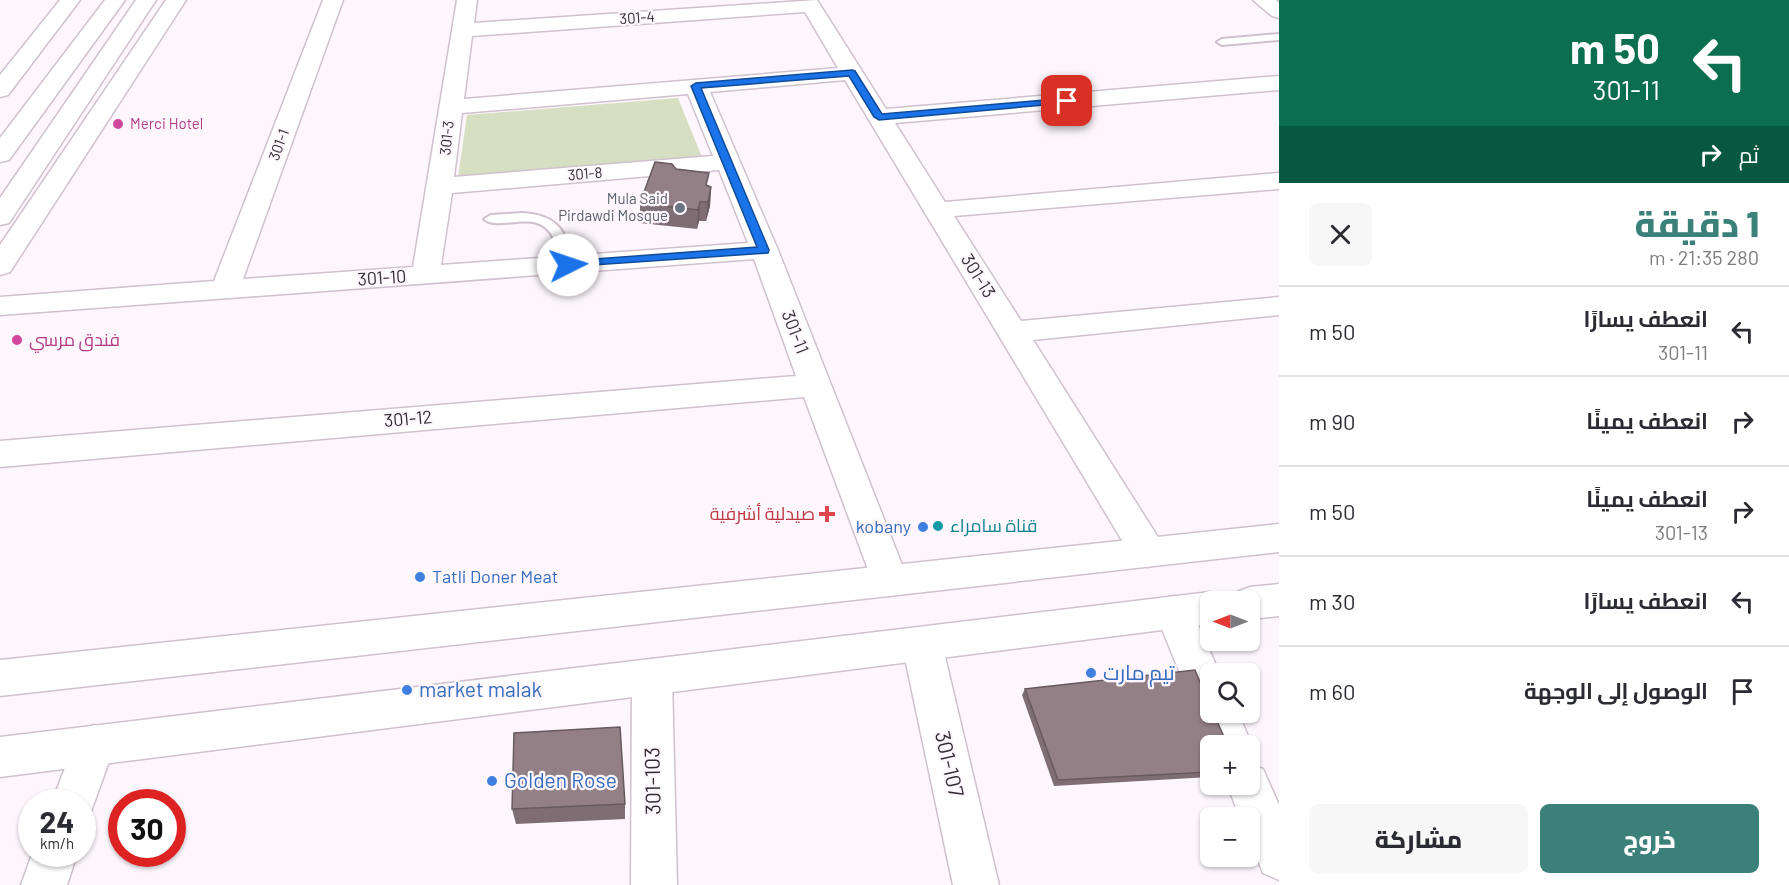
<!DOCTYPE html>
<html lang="ar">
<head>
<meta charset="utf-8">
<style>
  :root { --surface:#fff; --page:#f7f7f7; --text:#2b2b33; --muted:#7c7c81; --line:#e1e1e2; --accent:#3b8179 }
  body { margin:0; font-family:Barlow,Cairo,sans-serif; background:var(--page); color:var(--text); direction:rtl; height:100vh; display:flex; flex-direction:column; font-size:22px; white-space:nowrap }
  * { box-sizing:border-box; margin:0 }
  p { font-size:20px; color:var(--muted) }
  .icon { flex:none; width:33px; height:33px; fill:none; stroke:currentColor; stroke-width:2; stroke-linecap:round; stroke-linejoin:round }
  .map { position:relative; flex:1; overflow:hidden; direction:ltr }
  .panel { display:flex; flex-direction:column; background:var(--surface); width:510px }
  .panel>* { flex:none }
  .banner { background:#0b6e4f; color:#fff; overflow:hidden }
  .needle { width:39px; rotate:270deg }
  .buttons { position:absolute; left:1200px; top:591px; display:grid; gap:12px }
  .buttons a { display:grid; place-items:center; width:60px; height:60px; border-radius:9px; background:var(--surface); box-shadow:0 2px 4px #0004; font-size:30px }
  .speed { position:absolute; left:18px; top:789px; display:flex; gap:12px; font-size:30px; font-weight:700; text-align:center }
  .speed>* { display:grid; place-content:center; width:78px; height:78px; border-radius:50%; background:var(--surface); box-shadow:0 2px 4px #0004; line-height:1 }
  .speed small { font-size:15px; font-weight:400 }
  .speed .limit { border:9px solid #d22; background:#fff; color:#111 }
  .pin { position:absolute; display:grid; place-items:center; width:51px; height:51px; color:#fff; margin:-26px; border-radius:12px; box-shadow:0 3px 9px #0006 }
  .me { position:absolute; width:66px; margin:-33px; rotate:86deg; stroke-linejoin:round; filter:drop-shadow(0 0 4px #0008) }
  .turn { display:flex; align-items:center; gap:21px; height:126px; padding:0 30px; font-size:27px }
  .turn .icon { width:78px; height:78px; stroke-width:2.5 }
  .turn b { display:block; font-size:42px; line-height:51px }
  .then { display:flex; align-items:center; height:57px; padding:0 30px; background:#0003; gap:12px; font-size:22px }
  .round { display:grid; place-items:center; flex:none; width:63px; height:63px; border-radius:9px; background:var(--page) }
  .overview { display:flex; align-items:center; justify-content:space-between; height:102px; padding:0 30px }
  h1 { font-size:36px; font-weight:800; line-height:45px; color:var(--accent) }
  .button { display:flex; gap:12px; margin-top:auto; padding:12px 30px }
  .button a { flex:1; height:69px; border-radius:9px; background:var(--accent); color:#fff; font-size:24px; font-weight:800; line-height:69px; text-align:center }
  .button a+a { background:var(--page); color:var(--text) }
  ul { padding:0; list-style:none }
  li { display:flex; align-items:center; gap:18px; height:90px; padding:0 30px; border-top:2px solid var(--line) }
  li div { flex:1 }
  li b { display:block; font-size:22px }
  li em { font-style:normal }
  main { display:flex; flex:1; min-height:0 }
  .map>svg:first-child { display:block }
  .green { fill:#d6dfc2 }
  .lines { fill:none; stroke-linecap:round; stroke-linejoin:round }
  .service-casing { stroke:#cfc1ce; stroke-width:4 }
  .minor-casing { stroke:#cfc1ce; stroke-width:3 }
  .secondary-casing { stroke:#cfc1ce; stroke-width:3 }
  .trunk-casing { stroke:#cfc1ce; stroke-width:3 }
  .service { fill:#fff; fill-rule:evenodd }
  .minor { fill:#fff; fill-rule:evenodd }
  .secondary { fill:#fff; fill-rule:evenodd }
  .trunk { fill:#fff; fill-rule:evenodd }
  .wall { fill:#7e6e74 }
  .shaded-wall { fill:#675a5e }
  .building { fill:#938087; stroke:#675a5e; stroke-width:1.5 }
  .route { fill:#1a73e8; stroke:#114b97; stroke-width:1.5 }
  .hotel-dot { fill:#d1479c; stroke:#fdf7fd; stroke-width:2 }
  .worship-dot { fill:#6b7280; stroke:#fdf7fd; stroke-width:2 }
  .health-dot { fill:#e0444e; stroke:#fdf7fd; stroke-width:2 }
  .culture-dot { fill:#0f9aa8; stroke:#fdf7fd; stroke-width:2 }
  .shop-dot { fill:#3f7fe0; stroke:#fdf7fd; stroke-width:2 }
  .labels { text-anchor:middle; stroke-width:4.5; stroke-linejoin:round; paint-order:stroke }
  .far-street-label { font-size:15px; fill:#322d32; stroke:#fdf7fd }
  .far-hotel-label { font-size:15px; fill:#b23c85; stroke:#fdf7fd; text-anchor:start }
  .far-worship-label { font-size:15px; fill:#5b616d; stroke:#fdf7fd; text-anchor:end }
  .street-label { font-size:18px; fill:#322d32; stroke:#fdf7fd }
  .hotel-label { font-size:18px; fill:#b23c85; stroke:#fdf7fd; text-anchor:start }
  .health-label { font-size:18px; fill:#be3a42; stroke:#fdf7fd; text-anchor:end }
  .culture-label { font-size:18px; fill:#0d838f; stroke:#fdf7fd; text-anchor:start }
  .shop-label { font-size:18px; fill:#366cbe; stroke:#fdf7fd; text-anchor:end }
  .near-shop-label { font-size:21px; fill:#366cbe; stroke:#fdf7fd; text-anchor:start }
  .near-street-label { font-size:21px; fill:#322d32; stroke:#fdf7fd }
</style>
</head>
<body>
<main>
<section class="panel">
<div class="banner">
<div class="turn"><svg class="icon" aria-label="left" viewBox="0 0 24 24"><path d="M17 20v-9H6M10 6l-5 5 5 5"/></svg><div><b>50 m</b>301-11</div></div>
<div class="then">ثم<svg class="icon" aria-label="right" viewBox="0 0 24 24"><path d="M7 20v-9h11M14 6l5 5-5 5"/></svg></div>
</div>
<div class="overview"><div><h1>1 دقيقة</h1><p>280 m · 21:35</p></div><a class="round"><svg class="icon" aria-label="close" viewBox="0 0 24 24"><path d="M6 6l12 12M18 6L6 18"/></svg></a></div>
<ul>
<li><svg class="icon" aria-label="left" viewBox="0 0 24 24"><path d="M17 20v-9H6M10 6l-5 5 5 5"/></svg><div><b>انعطف يسارًا</b><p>301-11</p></div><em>50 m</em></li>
<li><svg class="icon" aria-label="right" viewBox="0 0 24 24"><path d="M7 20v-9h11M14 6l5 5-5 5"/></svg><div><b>انعطف يمينًا</b></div><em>90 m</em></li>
<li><svg class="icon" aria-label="right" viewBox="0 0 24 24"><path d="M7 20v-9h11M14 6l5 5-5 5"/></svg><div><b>انعطف يمينًا</b><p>301-13</p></div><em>50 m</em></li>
<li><svg class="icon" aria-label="left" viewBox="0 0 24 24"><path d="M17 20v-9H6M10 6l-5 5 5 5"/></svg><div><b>انعطف يسارًا</b></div><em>30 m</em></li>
<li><svg class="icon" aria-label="arrive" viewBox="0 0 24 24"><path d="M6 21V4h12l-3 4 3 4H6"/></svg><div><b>الوصول إلى الوجهة</b></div><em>60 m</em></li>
</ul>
<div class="button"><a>خروج</a><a>مشاركة</a></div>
</section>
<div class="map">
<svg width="1279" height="885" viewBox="0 0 1279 885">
  <rect width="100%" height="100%" fill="#fdf7fd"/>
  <path class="green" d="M678,98L702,157L458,177L467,115Z"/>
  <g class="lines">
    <g class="service-casing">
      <g id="service">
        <path d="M1279,34V40L1222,45L1217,42L1222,39Z"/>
        <path d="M522,213C559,215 566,232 575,265L573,268H563C556,256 558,239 547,229C530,212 497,231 484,219L491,215Z"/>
      </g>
    </g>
    <g class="minor-casing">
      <g id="minor">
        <path d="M323,0H343L243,279L413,267L457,0H477L474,23L817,0L886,109L1279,76V90L895,123L945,202L1279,173V189L954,216L1021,321L1279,297V315L1033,340L1161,542L1166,552L1161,562L1148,567L1135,562L845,80L710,92L778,250L908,580L902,591L889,596L876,591L804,397L0,467V441L796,376L754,259L0,315V297L214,281ZM805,12L838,68L464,99L472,36ZM688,94L713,156L454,177L462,113ZM719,170L748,243L441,265L452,193Z"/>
        <path d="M1253,0H1276L1279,3V18L1272,16Z"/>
        <path d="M1174,596L1187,600L1220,674H1210V712H1238L1252,746L1250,752V746L1210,747L1155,612L1161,600Z"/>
        <path d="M922,627L936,632L942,644L999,885H953L902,644L908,632Z"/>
        <path d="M652,659L666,664L672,677L677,885H631L632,677L638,664Z"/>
        <path d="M94,725L109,731L115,745L89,817L82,820V802H52L79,731Z"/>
        <path d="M1250,764L1263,769L1279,805V880L1263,873L1250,840V818H1240L1227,784H1250Z"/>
        <path d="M32,854H77L67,885H21Z"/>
      </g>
    </g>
    <g class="secondary-casing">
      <g id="secondary">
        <path d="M1279,524V552L0,696V660Z"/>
        <path d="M1279,584V616L1250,619V602H1232L1237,592L1250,587Z"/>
        <path d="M1210,592L1223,597L1226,602H1210V624L0,777V737Z"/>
      </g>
    </g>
    <g class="trunk-casing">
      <g id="trunk">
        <path d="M60,0H80L8,95L0,97V75Z"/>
        <path d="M105,0H125L9,160L0,162V138Z"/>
        <path d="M136,0H156L9,223L0,225V198Z"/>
        <path d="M166,0H186L10,272L0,275V245Z"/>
      </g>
    </g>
    <use href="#service" class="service"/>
    <use href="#minor" class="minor"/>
    <use href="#secondary" class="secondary"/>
    <use href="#trunk" class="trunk"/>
  </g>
  <g class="wall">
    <path d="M676,169L711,187L710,206L706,221H699L697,229L640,223V203Z"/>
    <path d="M1025,689L1210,746V777L1054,786L1022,695Z"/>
    <path d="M625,804V819L516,824L512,809Z"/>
  </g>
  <g class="shaded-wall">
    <path d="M711,187L710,206L706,221L708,202Z"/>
    <path d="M700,202L699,221L697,229L698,210Z"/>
  </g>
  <g class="building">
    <path d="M655,162L672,164L676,169L709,173L706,185L711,187L708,202H700L698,210L640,203Z"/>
    <path d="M1195,670L1210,706V712H1213L1228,746H1210V772L1058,780L1025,689Z"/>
    <path d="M620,727L625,804L512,809L514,733Z"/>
  </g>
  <path class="route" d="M852,70L855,71L882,114L1067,98L1072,101L1067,103L879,120L874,117L849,76L701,88L769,250L768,253L564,267V262L568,261L757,247L691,86L696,83Z"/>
  <g class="hotel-dot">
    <circle cx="118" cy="124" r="6"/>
    <circle cx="17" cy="340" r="6"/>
  </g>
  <circle class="worship-dot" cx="680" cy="208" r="6"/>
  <path class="health-dot" d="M824 505h6v6h6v6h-6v6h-6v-6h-6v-6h6z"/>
  <circle class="culture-dot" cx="938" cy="526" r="6"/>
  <g class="shop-dot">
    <circle cx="923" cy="527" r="6"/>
    <circle cx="420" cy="577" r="6"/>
    <circle cx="1091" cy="673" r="6"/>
    <circle cx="407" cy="690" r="6"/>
    <circle cx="492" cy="781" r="6"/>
  </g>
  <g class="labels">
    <g class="far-street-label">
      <text transform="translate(637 18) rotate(-4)" y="5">301-4</text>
      <text transform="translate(447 138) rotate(-84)" y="5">301-3</text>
      <text transform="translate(279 145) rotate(-70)" y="5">301-1</text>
      <text transform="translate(585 174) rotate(-5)" y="5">301-8</text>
    </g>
    <g class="far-hotel-label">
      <text x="130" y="129">Merci Hotel</text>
    </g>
    <g class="far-worship-label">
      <text x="668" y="204">Mula Said<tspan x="668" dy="17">Pirdawdi Mosque</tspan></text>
    </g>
    <g class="street-label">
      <text transform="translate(978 276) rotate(58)" y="6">301-13</text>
      <text transform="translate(382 278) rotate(-4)" y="6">301-10</text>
      <text transform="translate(795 332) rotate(69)" y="6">301-11</text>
      <text transform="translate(408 419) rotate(-5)" y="6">301-12</text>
    </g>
    <g class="hotel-label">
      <text x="29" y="346">فندق مرسي</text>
    </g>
    <g class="health-label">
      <text x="815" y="520">صيدلية أشرفية</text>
    </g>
    <g class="culture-label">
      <text x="950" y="532">قناة سامراء</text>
    </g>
    <g class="shop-label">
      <text x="911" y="533">kobany</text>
      <text x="432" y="583" text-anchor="start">Tatli Doner Meat</text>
    </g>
    <g class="near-shop-label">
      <text x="1103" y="680">تیم مارت</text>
      <text x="419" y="697">market malak</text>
      <text x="504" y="788">Golden Rose</text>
    </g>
    <g class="near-street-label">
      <text transform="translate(949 764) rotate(77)" y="7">301-107</text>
      <text transform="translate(653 781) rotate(-91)" y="7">301-103</text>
    </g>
  </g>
</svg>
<div class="buttons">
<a><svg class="needle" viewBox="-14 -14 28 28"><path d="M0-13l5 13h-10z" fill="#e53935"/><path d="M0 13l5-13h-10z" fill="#7c7c81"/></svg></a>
<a><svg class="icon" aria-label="search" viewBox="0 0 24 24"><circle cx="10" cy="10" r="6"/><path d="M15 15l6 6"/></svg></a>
<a>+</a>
<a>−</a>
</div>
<div class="speed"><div>24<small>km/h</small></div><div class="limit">30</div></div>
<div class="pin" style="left:1067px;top:101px;background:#d93025"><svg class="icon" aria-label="arrive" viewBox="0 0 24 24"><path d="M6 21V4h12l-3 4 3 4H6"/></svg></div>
<svg class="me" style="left:568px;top:265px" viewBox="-20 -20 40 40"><circle r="19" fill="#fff"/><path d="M0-13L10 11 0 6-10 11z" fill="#1a73e8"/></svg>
</div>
</main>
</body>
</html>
